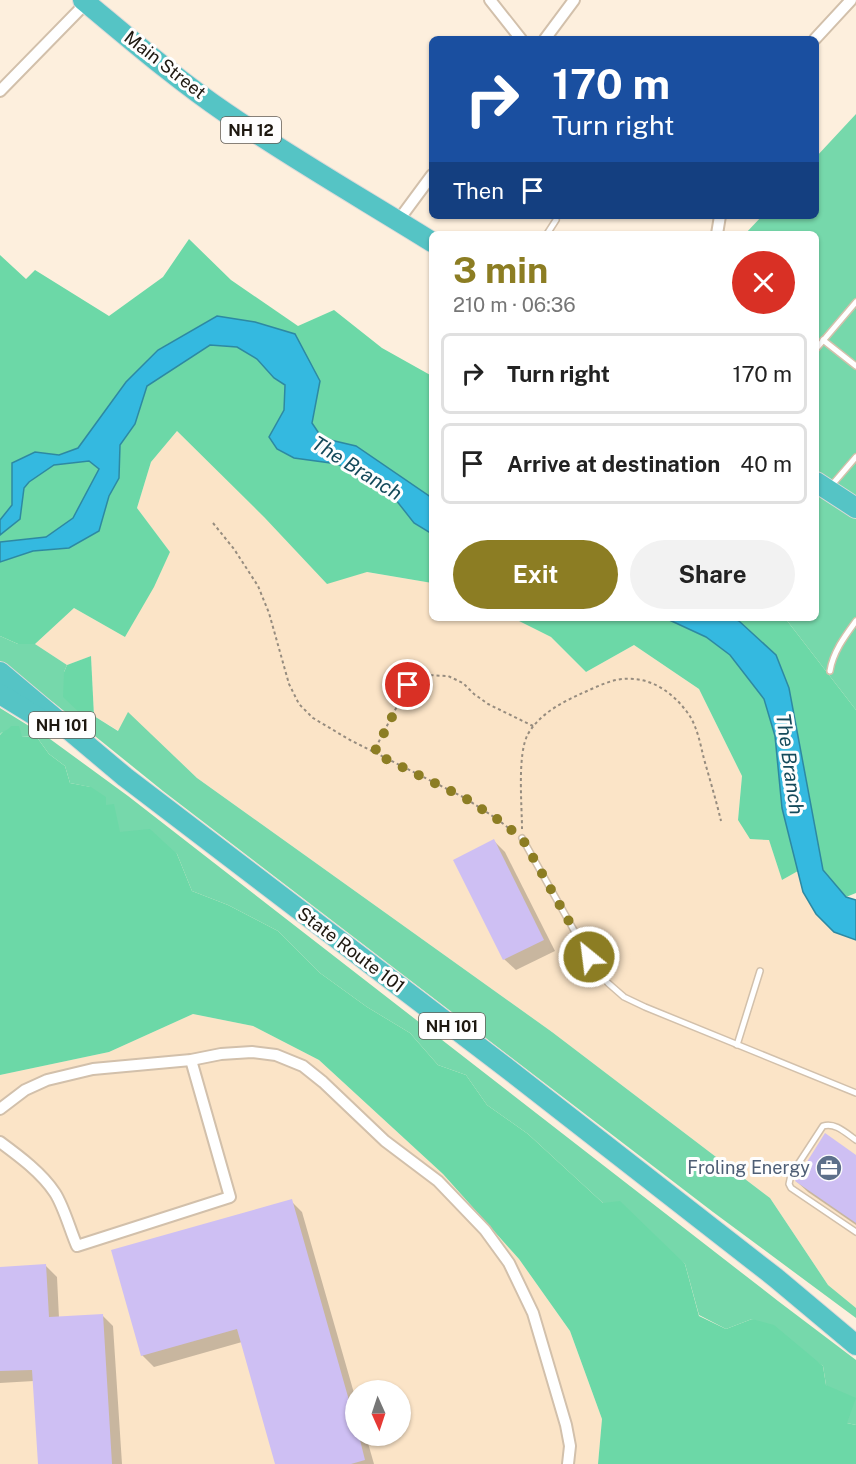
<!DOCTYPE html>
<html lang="en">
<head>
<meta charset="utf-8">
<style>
  :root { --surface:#fff; --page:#f2f2f2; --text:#222; --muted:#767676; --line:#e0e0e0; --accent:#8c7d23 }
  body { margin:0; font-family:"Public Sans",sans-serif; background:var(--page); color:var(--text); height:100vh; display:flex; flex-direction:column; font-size:22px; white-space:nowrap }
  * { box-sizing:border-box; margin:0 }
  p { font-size:20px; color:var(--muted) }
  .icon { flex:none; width:33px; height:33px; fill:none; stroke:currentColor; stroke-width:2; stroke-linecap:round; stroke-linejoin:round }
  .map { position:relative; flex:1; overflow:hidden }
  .details { position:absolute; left:429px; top:231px; width:390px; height:390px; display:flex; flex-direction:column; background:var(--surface); border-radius:9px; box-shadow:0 2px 4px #0004 }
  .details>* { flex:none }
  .banner { position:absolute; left:429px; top:36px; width:390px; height:183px; border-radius:9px; box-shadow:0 2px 4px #0004; background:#1a4fa0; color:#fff; overflow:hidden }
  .needle { width:39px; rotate:177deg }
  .buttons { position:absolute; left:345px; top:1380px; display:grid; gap:12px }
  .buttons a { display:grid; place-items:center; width:66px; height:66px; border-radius:50%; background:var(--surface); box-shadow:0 2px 4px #0004; font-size:30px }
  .pin { position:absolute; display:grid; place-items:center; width:51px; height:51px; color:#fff; margin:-26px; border:3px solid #fff; border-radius:50%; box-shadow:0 2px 6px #0007 }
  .me { position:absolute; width:66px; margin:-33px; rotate:331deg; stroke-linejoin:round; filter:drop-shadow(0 0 4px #0008) }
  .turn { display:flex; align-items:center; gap:21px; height:126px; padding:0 24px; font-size:27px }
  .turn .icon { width:78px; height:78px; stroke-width:2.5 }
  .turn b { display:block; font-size:42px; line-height:51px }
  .then { display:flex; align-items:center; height:57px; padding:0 24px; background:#0003; gap:12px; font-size:22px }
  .round { display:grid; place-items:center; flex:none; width:63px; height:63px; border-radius:32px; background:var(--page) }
  .headline { display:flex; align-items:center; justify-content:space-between; height:102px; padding:0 24px }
  h1 { font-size:36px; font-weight:700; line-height:45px; color:var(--accent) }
  .action { display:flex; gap:12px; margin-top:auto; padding:12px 24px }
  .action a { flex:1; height:69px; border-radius:36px; background:var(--accent); color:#fff; font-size:24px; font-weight:700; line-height:69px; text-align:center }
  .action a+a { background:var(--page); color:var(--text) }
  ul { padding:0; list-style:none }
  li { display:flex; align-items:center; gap:18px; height:81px; margin:0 12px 9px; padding:0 12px; border:3px solid var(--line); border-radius:9px }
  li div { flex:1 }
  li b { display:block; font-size:22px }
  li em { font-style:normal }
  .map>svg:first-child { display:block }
  .built { fill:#fbe4c7; fill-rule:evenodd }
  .green { fill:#76d8ab }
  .forest { fill:#6cd8a7 }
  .water { fill:#34b9e0; stroke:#2d89a2; stroke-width:1.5 }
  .shadow { fill:#0003 }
  .building { fill:#cebff3 }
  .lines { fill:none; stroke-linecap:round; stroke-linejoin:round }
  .lane-casing { stroke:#d2c0ab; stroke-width:8 }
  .street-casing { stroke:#d2c0ab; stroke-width:14 }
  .highway-casing { stroke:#dbdad9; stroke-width:22 }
  .path { stroke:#968c7f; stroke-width:2; stroke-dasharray:3 3; stroke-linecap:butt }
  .lane { stroke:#fff; stroke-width:5 }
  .street { stroke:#fff; stroke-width:10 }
  .highway { stroke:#55c4c5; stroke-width:20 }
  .route { stroke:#8c7d23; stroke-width:10; stroke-dasharray:0 18 }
  .labels { text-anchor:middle; stroke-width:6; stroke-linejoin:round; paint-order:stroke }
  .shield { fill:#fefefe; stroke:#615d57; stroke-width:1.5 }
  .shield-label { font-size:16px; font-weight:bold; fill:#1e1810 }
  .street-label { font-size:18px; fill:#1e1810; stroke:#fefefe }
  .service-label { font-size:18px; fill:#4e5e75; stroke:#fefefe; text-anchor:end }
  .water-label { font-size:20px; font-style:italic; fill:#144a5b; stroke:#fefefe }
</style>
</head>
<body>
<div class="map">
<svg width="856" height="1464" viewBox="0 0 856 1464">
  <rect width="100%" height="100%" fill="#fdefdd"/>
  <g class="built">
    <path d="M177,431L264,517L327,583L366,572L432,583V618H513L551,637L586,672L634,645L699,689L742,776L738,820L769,839L782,880L798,871L803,892L834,932L856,940V1308L828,1285L770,1198L552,1032L197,778L128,713L119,731L94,716L91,656L67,665L35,644L74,608L125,637L153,587L170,552L137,508L151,462Z"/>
    <path d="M193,1014L253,1026L319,1060L443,1174L519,1259L570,1331L602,1419L598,1464H0V1075L109,1052ZM356,1390H400V1436H356Z"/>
  </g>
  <g class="green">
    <path d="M856,114V710L785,618H816V234H745L762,216H816V157Z"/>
    <path d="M0,636L18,644H35L67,665L64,672L82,715L94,716L118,731L128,712L197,778L552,1032L770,1198L828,1285L856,1308V1318L713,1212L163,791L54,703L0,666Z"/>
    <path d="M0,708L50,739L128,796L778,1301L856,1360V1425L847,1423L826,1385L823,1366L752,1319L726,1329L699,1315L685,1264L603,1203L528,1134L487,1105L466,1075L438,1065L410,1033L367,1007L320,973L278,931L228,905L192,891L177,854L119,832L106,806L90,787L70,783L65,766L49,754L36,736L21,737L9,730L1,733L0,735Z"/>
  </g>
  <g class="forest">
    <path d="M189,239L231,280L298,326L334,310L382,348L432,376V498L356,446L322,438L312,423L320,380L217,316L158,350L126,382L78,448L59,455L35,452L12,463V505L0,520V255L26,279L35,270L109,316L163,277Z"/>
    <path d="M210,345L237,347L257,359L274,378L285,385L284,410L269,437L294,458L338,463L396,500L414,523L432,534V583L367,572L327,584L264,517L177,431L151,462L137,508L170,552L154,587L125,637L74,608L35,644H18L0,636V562L33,551L69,548L99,531L109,496L119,478L120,445L135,424L146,386Z"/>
    <path d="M89,461L99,469L73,518L46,537L0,542V535L20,519L24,488L29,482L54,465Z"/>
    <path d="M513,618H665L706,637L730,655L764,699L775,736L782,808L798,871L782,880L769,840L750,839L738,820L742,776L699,689L634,645L586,672L551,637Z"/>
    <path d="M733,618H785L856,710V893L846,897L823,870L789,688L776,655L739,621Z"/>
    <path d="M91,656L94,716L82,715L63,697L64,672L67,665Z"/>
    <path d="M11,726H19L22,737L36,736L49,754L65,766L70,783L91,787L106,797V805L114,804L120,832L150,829L177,854L192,891L228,905L278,931L320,973L367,1007L410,1033L438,1065L466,1075L487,1105L528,1134L603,1203L620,1201L685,1264L699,1316L726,1329L752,1319L774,1325L823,1366L826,1385L856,1398L847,1423L856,1425V1464H598L602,1419L570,1331L519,1259L443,1174L319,1060L253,1026L193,1014L109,1052L0,1075V735C3,730 8,731 11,726Z"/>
  </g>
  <g class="water">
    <path d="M217,316L255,322L295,334L320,381L312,423L322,438L356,446L432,498V534L414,523L396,500L338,464L294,458L277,449L269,437L284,410L285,385L274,378L257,359L237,347L210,345L147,386L135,424L120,445L119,478L109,496L99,531L69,548L33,551L0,562V542L46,537L73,518L99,469L89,461L54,465L29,482L24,488L20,519L0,535V520L12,505V463L35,452L59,455L78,448L126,382L158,350Z"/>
    <path d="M665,618H733L739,621L776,655L789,688L823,870L846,897L856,900V940L834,932L816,914L803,892L782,808L775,736L764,699L730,655L706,637Z"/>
  </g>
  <g class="shadow">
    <path d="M494,841L505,852L555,951L516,970L504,959Z"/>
    <path d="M856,1157V1225L808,1192L796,1181Z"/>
    <path d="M291,1201L302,1212L356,1400V1436H366L374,1464H276L242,1342L154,1367L142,1355Z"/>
    <path d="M45,1265L57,1277L59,1318L102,1315L113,1326L122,1464H39L34,1381L0,1383V1268Z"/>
  </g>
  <g class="building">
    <path d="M494,839L544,940L503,960L453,860Z"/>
    <path d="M825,1133L856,1155V1223L795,1181Z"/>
    <path d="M292,1199L356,1425V1436H359L365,1460L351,1464H275L237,1329L141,1356L111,1250Z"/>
    <path d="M46,1264L49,1317L103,1314L112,1464H38L32,1370L0,1371V1267Z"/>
  </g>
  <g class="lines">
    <g class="lane-casing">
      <g id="lane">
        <path d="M547,234L556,220"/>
        <path d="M823,340L856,366"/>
        <path d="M816,349L856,302"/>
        <path d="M831,486L856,457"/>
        <path d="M830,671C833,652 845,636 856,621"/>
        <path d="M522,838L589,957L608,983L624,997L645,1007L856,1093"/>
        <path d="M737,1045L760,971"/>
        <path d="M856,1140C846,1133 835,1122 823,1126L791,1175L789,1184L791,1188L856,1232"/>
      </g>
    </g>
    <g class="street-casing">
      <g id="street">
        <path d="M490,0L521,39"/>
        <path d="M545,39L574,0"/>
        <path d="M815,39L851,0"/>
        <path d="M0,91L86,3"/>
        <path d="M398,221L432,175"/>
        <path d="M717,234L720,216"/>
        <path d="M0,1109L25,1090L47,1080L93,1069L191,1060L221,1054L252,1052L276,1055L303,1066L323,1082L385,1141L438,1181L485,1230L509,1263L533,1313L566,1425L570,1446L568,1464"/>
        <path d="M0,1142C19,1156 42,1173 55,1193C64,1207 70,1230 77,1246L230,1197L191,1060"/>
      </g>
    </g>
    <g class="highway-casing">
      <g id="highway">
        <path d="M83,0C130,39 176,79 226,113C293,159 363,199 432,242"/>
        <path d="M816,482L856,508"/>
        <path d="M0,672L125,777L504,1066L776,1278L856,1345"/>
        <path d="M0,694L39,718"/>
      </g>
    </g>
    <g class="path">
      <path d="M213,523L234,549L258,586L269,613L289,684L299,704L313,718L350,740L465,798L497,819L515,833"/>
      <path d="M373,753L408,685L415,679L425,675L448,676L463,683L474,694L488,704L533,726"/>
      <path d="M522,829C522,805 517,754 528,734C539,715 559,704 578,695C590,690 603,683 616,680C645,674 670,689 687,712C697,725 700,743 704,759C710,780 716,800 721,821"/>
    </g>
    <use href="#lane" class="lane"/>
    <use href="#street" class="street"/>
    <use href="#highway" class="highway"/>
  </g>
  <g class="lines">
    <path class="route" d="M408,685L374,753L465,798L497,819L522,838L589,957"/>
  </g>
  <defs>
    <g id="office-disc" transform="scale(1.35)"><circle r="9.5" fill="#5c6f8a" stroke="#fefefe"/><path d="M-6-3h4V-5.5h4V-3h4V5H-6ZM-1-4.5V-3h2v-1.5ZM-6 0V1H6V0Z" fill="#fff"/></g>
  </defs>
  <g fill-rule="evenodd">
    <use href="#office-disc" x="829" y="1168"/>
  </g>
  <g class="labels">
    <g class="shield">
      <rect x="221" y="117" width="60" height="26" rx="4.5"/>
      <rect x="29" y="712" width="66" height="26" rx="4.5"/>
      <rect x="419" y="1013" width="66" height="26" rx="4.5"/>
    </g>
    <g class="shield-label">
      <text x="251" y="136">NH 12</text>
      <text x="62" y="731">NH 101</text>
      <text x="452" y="1032">NH 101</text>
    </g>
    <g class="street-label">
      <text transform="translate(165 65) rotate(38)" y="6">Main Street</text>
      <text transform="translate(351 950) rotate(37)" y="6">State Route 101</text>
    </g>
    <g class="service-label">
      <text x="810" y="1174">Froling Energy</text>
    </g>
    <g class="water-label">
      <text transform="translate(357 468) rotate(32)" y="7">The Branch</text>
      <text transform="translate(790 764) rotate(82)" y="7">The Branch</text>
    </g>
  </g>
</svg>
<div class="buttons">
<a><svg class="needle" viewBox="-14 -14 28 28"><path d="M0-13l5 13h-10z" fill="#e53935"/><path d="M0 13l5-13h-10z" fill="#767676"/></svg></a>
</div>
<div class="pin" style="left:408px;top:685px;background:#d93025"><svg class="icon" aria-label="arrive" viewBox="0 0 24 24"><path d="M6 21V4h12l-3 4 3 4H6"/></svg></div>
<svg class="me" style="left:589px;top:957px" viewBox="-20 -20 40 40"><circle r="17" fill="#8c7d23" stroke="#fff" stroke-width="3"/><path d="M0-11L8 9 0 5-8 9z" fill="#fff"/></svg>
<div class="banner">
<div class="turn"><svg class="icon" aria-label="right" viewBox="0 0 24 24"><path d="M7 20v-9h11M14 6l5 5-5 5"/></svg><div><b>170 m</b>Turn right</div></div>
<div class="then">Then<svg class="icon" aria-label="arrive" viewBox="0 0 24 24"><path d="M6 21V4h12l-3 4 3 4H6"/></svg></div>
</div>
<section class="details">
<div class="headline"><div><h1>3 min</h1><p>210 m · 06:36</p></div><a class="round" style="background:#d93025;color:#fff"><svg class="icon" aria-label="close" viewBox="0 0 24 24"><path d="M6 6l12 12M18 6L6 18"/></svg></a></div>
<ul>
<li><svg class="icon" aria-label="right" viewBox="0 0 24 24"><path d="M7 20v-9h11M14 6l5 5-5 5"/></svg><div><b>Turn right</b></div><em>170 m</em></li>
<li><svg class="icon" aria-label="arrive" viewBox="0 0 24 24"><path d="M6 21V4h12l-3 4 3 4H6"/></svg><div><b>Arrive at destination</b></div><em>40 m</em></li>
</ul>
<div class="action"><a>Exit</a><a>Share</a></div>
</section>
</div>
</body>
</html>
